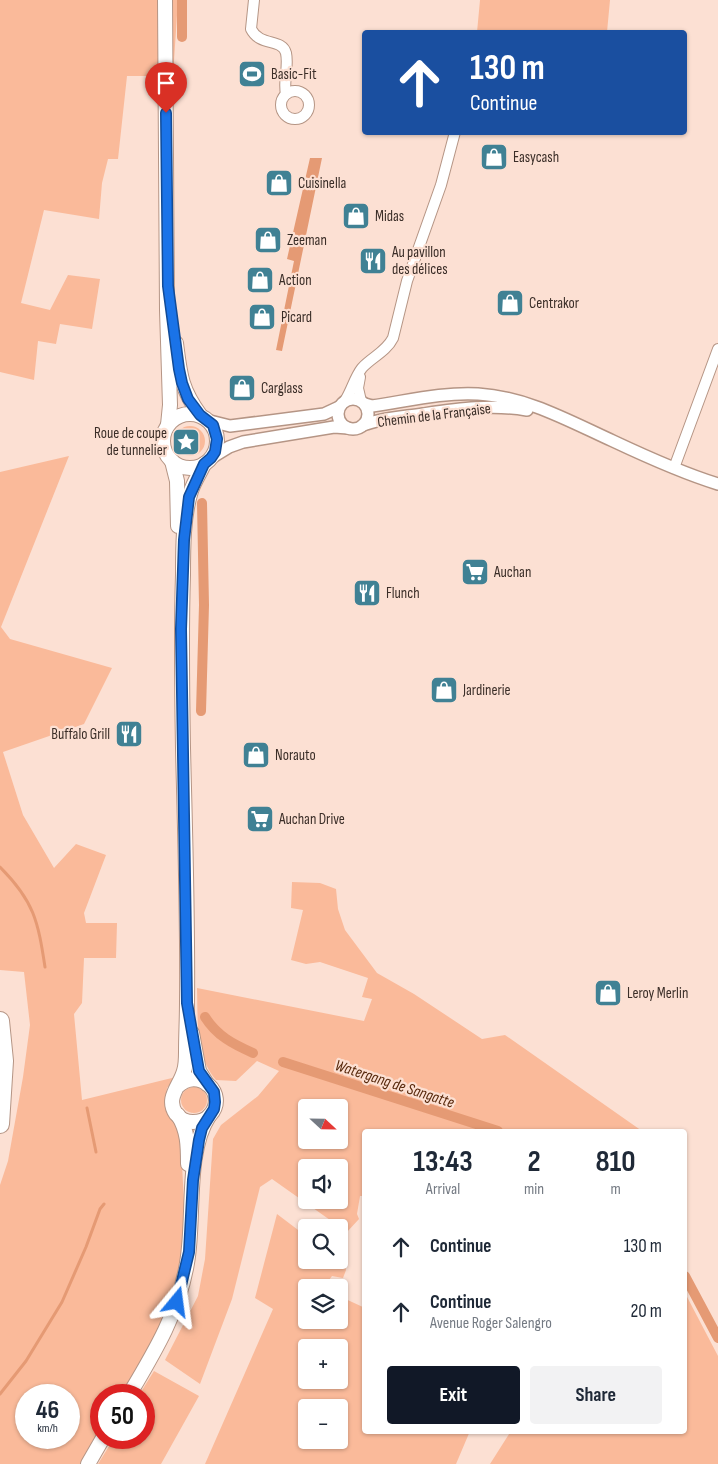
<!DOCTYPE html>
<html lang="en">
<head>
<meta charset="utf-8">
<style>
  :root { --surface:#fff; --page:#f2f2f3; --text:#1f2937; --muted:#747a83; --accent:#111827 }
  body { margin:0; font-family:"Sofia Sans Condensed",sans-serif; background:var(--page); color:var(--text); height:100vh; display:flex; flex-direction:column; font-size:19px; white-space:nowrap }
  * { box-sizing:border-box; margin:0 }
  p { font-size:16px; color:var(--muted) }
  .icon { flex:none; width:28px; height:28px; fill:none; stroke:currentColor; stroke-width:2; stroke-linecap:round; stroke-linejoin:round }
  .map { position:relative; flex:1; overflow:hidden }
  .sheet { position:absolute; left:362px; top:1129px; width:325px; height:305px; display:flex; flex-direction:column; background:var(--surface); border-radius:5px; box-shadow:0 1px 4px #0004 }
  .sheet>* { flex:none }
  .hud { position:absolute; left:362px; top:30px; width:325px; height:105px; border-radius:5px; box-shadow:0 1px 4px #0004; background:#1a4fa0; color:#fff; overflow:hidden }
  .needle { width:32px; rotate:112deg }
  .fabs { position:absolute; left:298px; top:1099px; display:grid; gap:10px }
  .fabs a { display:grid; place-items:center; width:50px; height:50px; border-radius:5px; background:var(--surface); box-shadow:0 1px 4px #0004; font-size:25px }
  .speed { position:absolute; left:15px; top:1384px; display:flex; gap:10px; font-size:25px; font-weight:700; text-align:center }
  .speed>* { display:grid; place-content:center; width:65px; height:65px; border-radius:50%; background:var(--surface); box-shadow:0 1px 4px #0004; line-height:1 }
  .speed small { font-size:12px; font-weight:400 }
  .speed .limit { border:8px solid #d22; background:#fff; color:#111 }
  .pin { position:absolute; display:grid; place-items:center; width:42px; height:42px; color:#fff; margin:-51px -21px; border-radius:50% 50% 50% 0; rotate:-45deg; box-shadow:0 0 5px #0007 }
  .pin .icon { rotate:45deg }
  .me { position:absolute; width:55px; margin:-28px; rotate:16deg; stroke-linejoin:round; filter:drop-shadow(0 0 4px #0008) }
  .turn { display:flex; align-items:center; gap:18px; height:105px; padding:0 25px; font-size:22px }
  .turn .icon { width:65px; height:65px; stroke-width:2.5 }
  .turn b { display:block; font-size:35px; line-height:42px }
  .eta { display:flex; justify-content:space-evenly; align-items:center; height:85px; text-align:center }
  .eta b { font-size:30px; font-weight:700; line-height:35px }
  .primary-button { display:flex; gap:10px; margin-top:auto; padding:10px 25px }
  .primary-button a { flex:1; height:58px; border-radius:5px; background:var(--accent); color:#fff; font-size:20px; font-weight:700; line-height:58px; text-align:center }
  .primary-button a+a { background:var(--page); color:var(--text) }
  ul { padding:0; list-style:none }
  li { display:flex; align-items:center; gap:15px; height:65px; padding:0 25px }
  li div { flex:1 }
  li b { display:block; font-size:19px }
  li em { font-style:normal }
  .map>svg:first-child { display:block }
  .green { fill:#faba9a; fill-rule:evenodd }
  .water { fill:#e59a74 }
  .lines { fill:none; stroke-linecap:round; stroke-linejoin:round }
  .stream { stroke:#e59a74; stroke-width:3 }
  .canal { stroke:#e59a74; stroke-width:10 }
  .minor-casing { stroke:#b59585; stroke-width:12 }
  .tertiary-casing { stroke:#b59585; stroke-width:14 }
  .secondary-casing { stroke:#b59585; stroke-width:16 }
  .motorway-casing { stroke:#b59585; stroke-width:20 }
  .minor { stroke:#fff; stroke-width:10 }
  .tertiary { stroke:#fff; stroke-width:11 }
  .secondary { stroke:#fff; stroke-width:14 }
  .motorway { stroke:#fff; stroke-width:18 }
  .route-casing { stroke:#114b97; stroke-width:12 }
  .route { stroke:#1a73e8; stroke-width:9 }
  .labels { text-anchor:middle; stroke-width:4.5; stroke-linejoin:round; paint-order:stroke }
  .poi-label { font-size:15px; fill:#3b2e28; stroke:#fce0d3; text-anchor:start }
  .street-label { font-size:15px; fill:#3b2e28; stroke:#fce0d3 }
  .water-label { font-size:16px; font-style:italic; fill:#56270a; stroke:#fce0d3 }
</style>
</head>
<body>
<div class="map">
<svg width="718" height="1464" viewBox="0 0 718 1464">
  <rect width="100%" height="100%" fill="#fce0d3"/>
  <g class="green">
    <path d="M0,0H178L173,76H127L118,159H108L102,183L99,219L44,210L21,303L50,310L68,275L100,279L92,329L60,324L56,344L38,341L34,380L0,372Z"/>
    <path d="M480,0H610L607,32H477Z"/>
    <circle cx="190" cy="441" r="15"/>
    <path d="M69,456L1,627L10,639L112,668L84,724L3,752L23,815L54,868L76,844L106,855L84,913L86,923H117L116,958H84L82,1003L74,1014L82,1100L176,1077L167,1088L165,1100L168,1114L180,1127L185,1221L180,1267L170,1302L150,1346L121,1395H101V1428L80,1464H0V1185L8,1161L23,1077L30,1025L24,972L0,970V472ZM26,1395H69V1438H26Z"/>
    <path d="M292,882L320,883L336,889L338,909L345,930L377,973L414,994L482,1039L505,1035L642,1131H365V1196H360L357,1214L359,1219L347,1232L272,1179L260,1187L232,1299L200,1384L165,1360L198,1296L205,1259L213,1139L221,1125L258,1096L279,1071L257,1061L236,1081L216,1080C195,1056 198,1019 197,988L364,1021L372,999L362,997L368,978L320,962L306,964L291,960L303,910L291,908ZM306,1108H339V1140H306ZM306,1168H339V1200H306Z"/>
    <circle cx="194" cy="1100" r="13"/>
    <path d="M277,1214L306,1236V1260H338L345,1265L346,1270L343,1278L332,1276L329,1280L328,1287L306,1288V1320H339V1296L365,1308V1431H470L456,1464H205L273,1309L255,1298ZM306,1348H339V1380H306ZM306,1408H339V1440H306Z"/>
    <path d="M685,1293L718,1356V1464H490L511,1431H685Z"/>
    <path d="M154,1371L199,1396L161,1464H98L114,1438H144V1395H139Z"/>
  </g>
  <path class="water" d="M310,158H322L282,351L276,350L294,261L287,259Z"/>
  <g class="lines">
    <g class="stream">
      <path d="M0,867C34,901 38,921 45,967"/>
      <path d="M87,1108L96,1152"/>
      <path d="M0,1394L26,1361L62,1302L86,1247L100,1209L104,1204"/>
    </g>
    <g class="canal">
      <path d="M182,0V37"/>
      <path d="M201,711L204,605L202,503"/>
      <path d="M205,1017C217,1036 233,1044 253,1053"/>
      <path d="M283,1062L498,1131"/>
      <path d="M685,1276L718,1338"/>
    </g>
    <g class="minor-casing">
      <g id="minor">
        <path d="M254,0L251,29C260,47 282,38 286,53C289,67 283,80 286,94"/>
        <circle cx="295" cy="105" r="14"/>
        <path d="M360,377L358,388L361,401"/>
        <path d="M346,399C352,389 355,377 362,368C372,357 386,352 393,338L407,281L441,185L455,132"/>
        <path d="M674,468L718,349"/>
      </g>
    </g>
    <g class="tertiary-casing">
      <g id="tertiary">
        <circle cx="353" cy="414" r="15"/>
        <path d="M365,404L372,406C407,401 443,392 478,394C527,397 569,421 613,441C647,457 682,473 718,484"/>
        <path d="M210,421L230,426L324,414L339,407"/>
        <path d="M363,425C382,418 403,417 423,414C458,409 492,404 527,410"/>
        <path d="M211,458L229,447L243,442L334,427L348,428"/>
      </g>
    </g>
    <g class="secondary-casing">
      <g id="secondary">
        <path d="M165,0L167,310L170,405L168,425"/>
        <path d="M176,343C180,375 181,389 200,415"/>
        <circle cx="190" cy="441" r="27"/>
        <path d="M172,461L177,481L178,526"/>
        <path d="M192,1033L199,1071L207,1084"/>
        <path d="M177,1087C198,1065 229,1094 210,1115C206,1120 199,1122 193,1122C186,1122 180,1119 176,1114C165,1098 180,1086 184,1071C186,1065 186,1058 186,1052C186,1035 187,1019 187,1002C188,918 185,833 183,748C182,691 181,633 183,575C183,549 183,516 191,491C194,482 200,473 204,464"/>
        <path d="M178,1115C188,1131 188,1146 188,1164"/>
        <path d="M129,1395C154,1353 179,1312 187,1263C195,1219 185,1153 209,1116"/>
        <path d="M88,1464L103,1438"/>
      </g>
    </g>
    <g class="motorway-casing">
      <path id="motorway" d="M0,1021L4,1061L0,1124"/>
    </g>
    <use href="#minor" class="minor"/>
    <use href="#tertiary" class="tertiary"/>
    <use href="#secondary" class="secondary"/>
    <use href="#motorway" class="motorway"/>
  </g>
  <g class="lines">
    <g class="route-casing">
      <path id="route" d="M166,113L168,286L179,369L182,383L188,399L200,415L213,425L217,439L215,452L211,458L204,464L189,497L184,540L181,629L187,1003L199,1071L214,1092L215,1102L214,1109L202,1128L199,1140L193,1180L189,1252L177,1302"/>
    </g>
    <use href="#route" class="route"/>
  </g>
  <defs>
    <g id="stadium-square" transform="scale(1.4375)"><rect x="-9" y="-9" width="18" height="18" rx="4" fill="#408194" stroke="#fce0d3"/><path d="M0-5a6.5 5 0 1 0 0 10a6.5 5 0 1 0 0-10ZM-3.5-1.8h7v3.6h-7Z" fill="#fff"/></g>
    <g id="shop-square" transform="scale(1.4375)"><rect x="-9" y="-9" width="18" height="18" rx="4" fill="#408194" stroke="#fce0d3"/><path d="M-5-2.5h2.3a2.7 3.5 0 0 1 5.4 0H5L5.5 6h-11ZM-1.5-2.5h3a1.5 2.3 0 0 0-3 0Z" fill="#fff"/></g>
    <g id="restaurant-square" transform="scale(1.4375)"><rect x="-9" y="-9" width="18" height="18" rx="4" fill="#408194" stroke="#fce0d3"/><path d="M-5-6h1v4h1v-4h1v4h1v-4h1v5L-1.5 .5V6h-2V.5L-5-1ZM5-6V6H3V1.5H1.5Q1.5-4 5-6Z" fill="#fff"/></g>
    <g id="sight-square" transform="scale(1.4375)"><rect x="-9" y="-9" width="18" height="18" rx="4" fill="#408194" stroke="#fce0d3"/><path d="M0-6L1.8-2.2L6-1.7L2.9 1.2L3.7 5.4L0 3.3L-3.7 5.4L-2.9 1.2L-6-1.7L-1.8-2.2Z" fill="#fff"/></g>
    <g id="supermarket-square" transform="scale(1.4375)"><rect x="-9" y="-9" width="18" height="18" rx="4" fill="#408194" stroke="#fce0d3"/><path d="M-6-5.5h2.5l.6 2H6L4.5 2H-2.5L-4.4-4H-6ZM-1.5 3.2a1.3 1.3 0 1 0 .1 0ZM3 3.2a1.3 1.3 0 1 0 .1 0Z" fill="#fff"/></g>
  </defs>
  <g fill-rule="evenodd">
    <use href="#stadium-square" x="252" y="74"/>
    <use href="#shop-square" x="494" y="157"/>
    <use href="#shop-square" x="279" y="183"/>
    <use href="#shop-square" x="356" y="216"/>
    <use href="#shop-square" x="268" y="240"/>
    <use href="#restaurant-square" x="373" y="261"/>
    <use href="#shop-square" x="260" y="280"/>
    <use href="#shop-square" x="510" y="303"/>
    <use href="#shop-square" x="262" y="317"/>
    <use href="#shop-square" x="242" y="388"/>
    <use href="#sight-square" x="186" y="442"/>
    <use href="#supermarket-square" x="475" y="572"/>
    <use href="#restaurant-square" x="367" y="593"/>
    <use href="#shop-square" x="444" y="690"/>
    <use href="#restaurant-square" x="129" y="734"/>
    <use href="#shop-square" x="256" y="755"/>
    <use href="#supermarket-square" x="260" y="819"/>
    <use href="#shop-square" x="608" y="993"/>
  </g>
  <g class="labels">
    <g class="poi-label">
      <text x="271" y="79">Basic-Fit</text>
      <text x="513" y="162">Easycash</text>
      <text x="298" y="188">Cuisinella</text>
      <text x="375" y="221">Midas</text>
      <text x="287" y="245">Zeeman</text>
      <text x="392" y="257">Au pavillon<tspan x="392" dy="17">des délices</tspan></text>
      <text x="279" y="285">Action</text>
      <text x="529" y="308">Centrakor</text>
      <text x="281" y="322">Picard</text>
      <text x="261" y="393">Carglass</text>
      <text x="167" y="438" text-anchor="end">Roue de coupe<tspan x="167" dy="17">de tunnelier</tspan></text>
      <text x="494" y="577">Auchan</text>
      <text x="386" y="598">Flunch</text>
      <text x="463" y="695">Jardinerie</text>
      <text x="110" y="739" text-anchor="end">Buffalo Grill</text>
      <text x="275" y="760">Norauto</text>
      <text x="279" y="824">Auchan Drive</text>
      <text x="627" y="998">Leroy Merlin</text>
    </g>
    <g class="street-label">
      <text transform="translate(434 415) rotate(-7)" y="5">Chemin de la Française</text>
    </g>
    <g class="water-label">
      <text transform="translate(395 1083) rotate(18)" y="6">Watergang de Sangatte</text>
    </g>
  </g>
</svg>
<div class="fabs">
<a><svg class="needle" viewBox="-14 -14 28 28"><path d="M0-13l5 13h-10z" fill="#e53935"/><path d="M0 13l5-13h-10z" fill="#747a83"/></svg></a>
<a><svg class="icon" aria-label="sound" viewBox="0 0 24 24"><path d="M4 9h4l5-4v14l-5-4H4zM17 9q2 3 0 6"/></svg></a>
<a><svg class="icon" aria-label="search" viewBox="0 0 24 24"><circle cx="10" cy="10" r="6"/><path d="M15 15l6 6"/></svg></a>
<a><svg class="icon" aria-label="layers" viewBox="0 0 24 24"><path d="M12 4l9 5-9 5-9-5zM3 14l9 5 9-5"/></svg></a>
<a>+</a>
<a>−</a>
</div>
<div class="speed"><div>46<small>km/h</small></div><div class="limit">50</div></div>
<div class="pin" style="left:166px;top:113px;background:#d93025"><svg class="icon" aria-label="arrive" viewBox="0 0 24 24"><path d="M6 21V4h12l-3 4 3 4H6"/></svg></div>
<svg class="me" style="left:177px;top:1302px" viewBox="-20 -20 40 40"><path d="M0-17L14 15 0 8-14 15z" fill="#1a73e8" stroke="#fff" stroke-width="4"/></svg>
<div class="hud">
<div class="turn"><svg class="icon" aria-label="ahead" viewBox="0 0 24 24"><path d="M12 20V5M6 11l6-6 6 6"/></svg><div><b>130 m</b>Continue</div></div>
</div>
<section class="sheet">
<div class="eta">
<div><b>13:43</b><p>Arrival</p></div>
<div><b>2</b><p>min</p></div>
<div><b>810</b><p>m</p></div>
</div>
<ul>
<li><svg class="icon" aria-label="ahead" viewBox="0 0 24 24"><path d="M12 20V5M6 11l6-6 6 6"/></svg><div><b>Continue</b></div><em>130 m</em></li>
<li><svg class="icon" aria-label="ahead" viewBox="0 0 24 24"><path d="M12 20V5M6 11l6-6 6 6"/></svg><div><b>Continue</b><p>Avenue Roger Salengro</p></div><em>20 m</em></li>
</ul>
<div class="primary-button"><a>Exit</a><a>Share</a></div>
</section>
</div>
</body>
</html>
